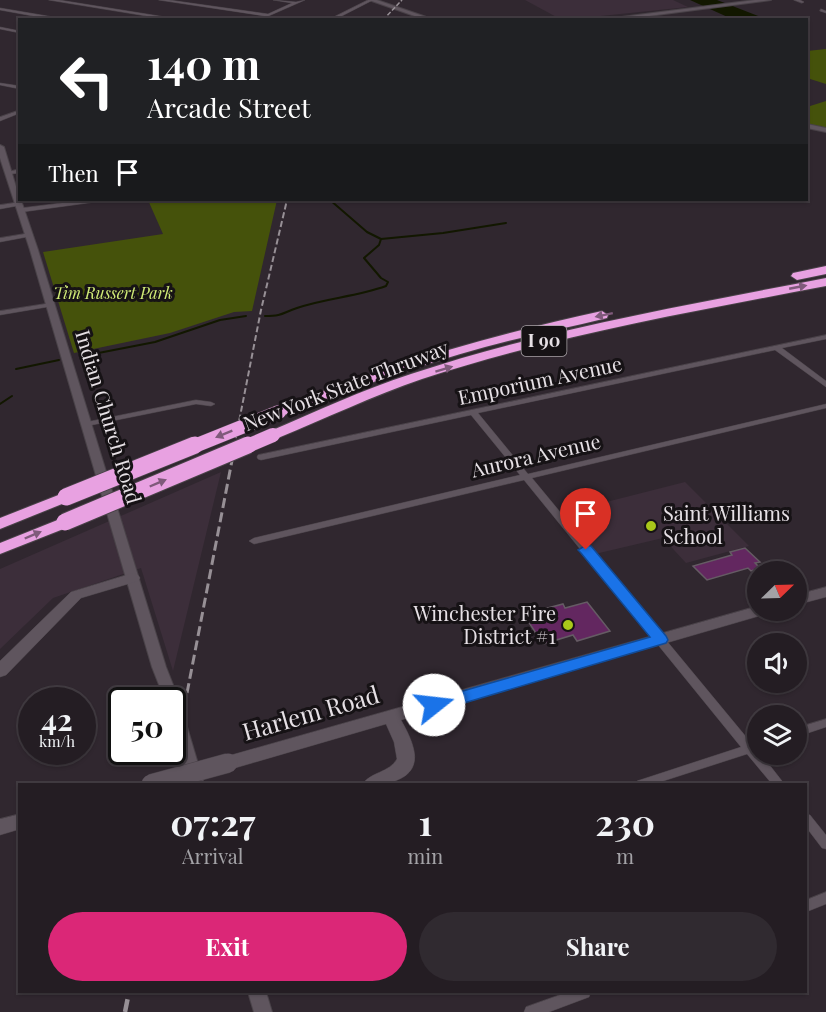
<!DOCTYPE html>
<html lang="en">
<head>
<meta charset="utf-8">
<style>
  :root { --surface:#241d23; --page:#302a30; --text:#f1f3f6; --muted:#a3a2a6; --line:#413b41; --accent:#db2777 }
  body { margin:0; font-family:"Playfair Display",serif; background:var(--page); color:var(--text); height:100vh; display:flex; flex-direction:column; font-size:22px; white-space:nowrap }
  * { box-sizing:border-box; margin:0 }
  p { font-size:20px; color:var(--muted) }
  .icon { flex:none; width:33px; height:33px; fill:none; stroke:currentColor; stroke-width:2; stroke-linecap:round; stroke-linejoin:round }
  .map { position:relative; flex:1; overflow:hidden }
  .sheet { position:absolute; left:18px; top:783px; width:789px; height:210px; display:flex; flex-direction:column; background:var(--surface); border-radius:0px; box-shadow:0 2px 4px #0004,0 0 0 2px var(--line) }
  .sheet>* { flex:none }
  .guide { position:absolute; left:18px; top:18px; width:790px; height:183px; border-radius:0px; box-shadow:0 2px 4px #0004,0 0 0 2px var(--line); background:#202124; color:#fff; overflow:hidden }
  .needle { width:39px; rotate:67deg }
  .fabs { position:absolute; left:747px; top:561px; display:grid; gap:12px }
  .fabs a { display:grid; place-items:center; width:60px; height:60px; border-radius:50%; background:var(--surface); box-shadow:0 2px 4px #0004,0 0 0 2px var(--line); font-size:30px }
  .speed { position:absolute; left:18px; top:687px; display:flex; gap:12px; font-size:30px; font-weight:700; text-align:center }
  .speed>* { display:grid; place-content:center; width:78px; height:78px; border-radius:50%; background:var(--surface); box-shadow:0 2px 4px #0004,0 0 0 2px var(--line); line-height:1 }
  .speed small { font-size:15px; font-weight:400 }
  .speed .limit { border:3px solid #111; border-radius:9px; background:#fff; color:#111 }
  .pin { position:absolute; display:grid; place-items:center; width:51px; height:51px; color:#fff; margin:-62px -26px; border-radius:50% 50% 50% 0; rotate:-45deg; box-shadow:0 0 6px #0007 }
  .pin .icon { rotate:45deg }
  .me { position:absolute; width:66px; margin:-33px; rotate:74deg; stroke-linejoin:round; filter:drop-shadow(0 0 4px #0008) }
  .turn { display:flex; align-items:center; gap:21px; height:126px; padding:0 30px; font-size:27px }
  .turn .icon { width:78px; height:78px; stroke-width:2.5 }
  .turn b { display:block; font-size:42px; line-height:51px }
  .then { display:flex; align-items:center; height:57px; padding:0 30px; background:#0003; gap:12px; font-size:22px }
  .eta { display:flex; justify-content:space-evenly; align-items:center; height:102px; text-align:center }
  .eta b { font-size:36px; font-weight:700; line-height:42px }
  .cta { display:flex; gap:12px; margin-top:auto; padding:12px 30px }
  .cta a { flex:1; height:69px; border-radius:36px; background:var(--accent); color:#fff; font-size:24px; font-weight:700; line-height:69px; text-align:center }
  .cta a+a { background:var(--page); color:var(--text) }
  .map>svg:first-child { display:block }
  .built { fill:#3c2e3a }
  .green { fill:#45520b }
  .water { fill:#121700 }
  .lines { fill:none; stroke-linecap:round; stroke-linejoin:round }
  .stream { stroke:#121700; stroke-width:2 }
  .building { fill:#632760; stroke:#655b64; stroke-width:1.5 }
  .minor-casing { stroke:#494248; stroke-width:1 }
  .tertiary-casing { stroke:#494248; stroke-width:2 }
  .secondary-casing { stroke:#494248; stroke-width:1 }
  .motorway-casing { stroke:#494248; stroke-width:2 }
  .minor { fill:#5f555e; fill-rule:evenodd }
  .tertiary { fill:#5f555e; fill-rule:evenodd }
  .secondary { fill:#5f555e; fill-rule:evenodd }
  .motorway { fill:#e8a1e1; fill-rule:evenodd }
  .rail-far3 { stroke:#979096; stroke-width:1.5; stroke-dasharray:4.5 2; stroke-linecap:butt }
  .rail-far2 { stroke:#979096; stroke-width:2; stroke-dasharray:6 3; stroke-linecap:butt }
  .rail-far1 { stroke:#979096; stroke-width:3; stroke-dasharray:10 4.5; stroke-linecap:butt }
  .rail { stroke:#979096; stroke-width:4.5; stroke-dasharray:13 6; stroke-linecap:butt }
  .secondary-bridge-casing { stroke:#494248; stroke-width:20; stroke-linecap:butt }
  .motorway-bridge-far1-casing { stroke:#494248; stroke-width:15; stroke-linecap:butt }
  .motorway-bridge-casing { stroke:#494248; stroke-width:19; stroke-linecap:butt }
  .secondary-bridge { stroke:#5f555e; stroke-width:19 }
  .motorway-bridge-far1 { stroke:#e8a1e1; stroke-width:14 }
  .motorway-bridge { stroke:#e8a1e1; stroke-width:17 }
  .oneway { fill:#7f5a7b }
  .route { fill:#1a73e8; stroke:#114b97; stroke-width:1.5 }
  .poi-dot { fill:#a9c71a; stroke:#161215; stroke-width:2 }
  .labels { text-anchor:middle; stroke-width:6; stroke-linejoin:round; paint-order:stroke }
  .far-park-label { font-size:16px; font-style:italic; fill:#d1ec77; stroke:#161215 }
  .shield { fill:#161215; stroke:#a8a2a7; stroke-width:1.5 }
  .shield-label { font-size:18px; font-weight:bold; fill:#e6e0e5 }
  .street-label { font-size:20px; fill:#e6e0e5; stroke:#161215 }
  .poi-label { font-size:20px; fill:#e6e0e5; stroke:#161215; text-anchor:start }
  .near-street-label { font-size:24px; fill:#e6e0e5; stroke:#161215 }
</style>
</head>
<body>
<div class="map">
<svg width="826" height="1012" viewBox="0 0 826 1012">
  <rect width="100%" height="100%" fill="#30272f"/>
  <g class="built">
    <path d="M525,0H673L688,7L562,20Z"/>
    <path d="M221,472L173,671L141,568L53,598L0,649V569Z"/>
    <path d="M685,482L749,546L686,563L663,538L595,554L563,513Z"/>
  </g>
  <g class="green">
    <path d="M826,49V84L807,78V51Z"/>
    <path d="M826,101V128L807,124V107Z"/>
    <path d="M148,200H277L252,311L234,312L170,333L74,353L43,252L163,234Z"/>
  </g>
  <path class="water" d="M690,0H717L766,19H732Z"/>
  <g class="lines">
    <g class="stream">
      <path d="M330,200L367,232L381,239L443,233L506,223"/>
      <path d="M265,316C283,316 282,313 297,308C325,298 356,297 386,286L388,282L381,278L364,258L379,245L381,239"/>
      <path d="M83,356L155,342L220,320L246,316"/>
      <path d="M16,369L59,360"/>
      <path d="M0,404L12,396"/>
    </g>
  </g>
  <g class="building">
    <path d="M745,548L760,562L755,563L760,568L751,571L748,568L707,580L693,566L732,555L730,552Z"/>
    <path d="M587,602L610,631L577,641L573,635L543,644L526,618L547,613L544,609L563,604L565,608Z"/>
  </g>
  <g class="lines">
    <g class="minor-casing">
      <g id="minor">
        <path d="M49,0H59L184,20H171Z"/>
        <path d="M159,0H169L268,14L292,3L273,0L296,2L305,0L264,18L262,17L264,16Z"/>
        <path d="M368,0H373L334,20H328Z"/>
        <path d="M794,0H800L804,2L802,3Z"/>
        <path d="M0,8L65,19L67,20H55L0,10Z"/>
        <path d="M821,9L826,11V13L820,11Z"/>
        <path d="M0,27L20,31V33L0,29Z"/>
        <path d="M0,83L20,86V89L0,85Z"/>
        <path d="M20,110V113L0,121V117Z"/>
        <path d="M20,169V173L10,174L7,172Z"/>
        <path d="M86,200H98L95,202L22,212L19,210L22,208Z"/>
        <path d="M20,202L22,203V205L0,209V205Z"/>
        <path d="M30,233L33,235L32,236L0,242V238Z"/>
        <path d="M51,303L53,304V306L0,315V311Z"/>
        <path d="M826,335V339L782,348L826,381V387L775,350L478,413L528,474L826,404V408L532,478L752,744L758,742V754H761L782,781L784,784H772L747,754L654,784H635L637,781L741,747L524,480L254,544L249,541L254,538L520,475L471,415L261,460L258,459L257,457L258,455Z"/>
        <path d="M196,400L211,402L215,404L211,406L196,404L87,426L83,424L87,422Z"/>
        <path d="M826,719V727L796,737V728Z"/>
        <path d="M806,814L810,815L826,835V849L822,848L806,827Z"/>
        <path d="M826,892V904L806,912V900Z"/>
        <path d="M568,992H591L589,997L549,1012H524L526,1007Z"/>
      </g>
    </g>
    <g class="tertiary-casing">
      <g id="tertiary">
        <path d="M369,0H377L435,20H426Z"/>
        <path d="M755,0H771L618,20H598Z"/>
        <path d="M807,124L826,128V132L807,128Z"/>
        <path d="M0,145L4,147L20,200H21L38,250L166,667L179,700L204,784H188L172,730V700H165L152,667L30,250L0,158Z"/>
        <path d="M248,992H266L272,1012H254Z"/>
      </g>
    </g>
    <g class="secondary-casing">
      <g id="secondary">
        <path d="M133,573L138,575L140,578L138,581L81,598L6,675L0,677V661L71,592Z"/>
        <path d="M826,587V597L796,605V595Z"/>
        <path d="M758,606V610H768L766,614L401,720C406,729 412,740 414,751C420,781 384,786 363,784C370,772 389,773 397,759L394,742L386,724L228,770L222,768L219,763L222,758L228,756Z"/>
        <path d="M20,814V829L0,835V819Z"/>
      </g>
    </g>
    <g class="motorway-casing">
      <g id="motorway">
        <path d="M826,266V274L797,280L791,276L793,273Z"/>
        <path d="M826,278V286C690,312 553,336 422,379C373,396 326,418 278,438H268L265,435L268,432C315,412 362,390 411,374C546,329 687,305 826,278Z"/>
        <path d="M602,311L608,315L607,318C566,328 526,336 485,347C417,366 350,389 284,415H274L272,412L274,409C381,368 490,335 602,311Z"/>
        <path d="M66,492L72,494L74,497L72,500L0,529V518Z"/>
        <path d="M65,517L71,518L73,522L71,526L0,554V543Z"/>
      </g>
    </g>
    <use href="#minor" class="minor"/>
    <use href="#tertiary" class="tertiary"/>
    <use href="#secondary" class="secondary"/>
    <use href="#motorway" class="motorway"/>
    <path class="rail-far3" d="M383,20L402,0"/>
    <path class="rail-far2" d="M234,447L261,310L287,200"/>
    <path class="rail-far1" d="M187,693L235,445"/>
    <g class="rail">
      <path d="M169,784L187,691"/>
      <path d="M125,1012L129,992"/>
    </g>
    <g class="secondary-bridge-casing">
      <path id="secondary-bridge" d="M151,784L228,763"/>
    </g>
    <g class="motorway-bridge-far1-casing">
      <g id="motorway-bridge-far1">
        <path d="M192,447L279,412"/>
        <path d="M245,447L273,435"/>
      </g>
    </g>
    <g class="motorway-bridge-casing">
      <g id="motorway-bridge">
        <path d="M66,497L195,445"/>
        <path d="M65,522L248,445"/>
      </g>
    </g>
    <use href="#secondary-bridge" class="secondary-bridge"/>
    <use href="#motorway-bridge-far1" class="motorway-bridge-far1"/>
    <use href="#motorway-bridge" class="motorway-bridge"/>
  </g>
  <defs><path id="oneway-solid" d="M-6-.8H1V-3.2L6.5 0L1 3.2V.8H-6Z" transform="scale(1.5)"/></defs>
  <g class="oneway">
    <use href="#oneway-solid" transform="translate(798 287) rotate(-11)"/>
    <use href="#oneway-solid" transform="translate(604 315) rotate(168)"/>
    <use href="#oneway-solid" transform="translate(444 369) rotate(-17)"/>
    <use href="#oneway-solid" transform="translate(224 434) rotate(158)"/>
    <use href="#oneway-solid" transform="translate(158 483) rotate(-23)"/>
    <use href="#oneway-solid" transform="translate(33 535) rotate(-23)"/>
  </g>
  <path class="route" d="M586,545L591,546L666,636L668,640L666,643L434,712L428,710L426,705L428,701L650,637L581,553L578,550Z"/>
  <g class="poi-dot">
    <circle cx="651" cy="526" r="6"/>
    <circle cx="568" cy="625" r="6"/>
  </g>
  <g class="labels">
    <g class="far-park-label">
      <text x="113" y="299">Tim Russert Park</text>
    </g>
    <rect class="shield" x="521.5" y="326" width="45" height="30" rx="4.5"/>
    <g class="shield-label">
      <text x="544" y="347">I 90</text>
    </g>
    <g class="street-label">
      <text transform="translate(540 381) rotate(-12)" y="7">Emporium Avenue</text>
      <text transform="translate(346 386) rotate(-21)" y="7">New York State Thruway</text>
      <text transform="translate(108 417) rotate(73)" y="7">Indian Church Road</text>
      <text transform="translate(536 456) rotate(-13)" y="7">Aurora Avenue</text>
    </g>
    <g class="poi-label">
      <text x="663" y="521">Saint Williams<tspan x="663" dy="23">School</tspan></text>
      <text x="556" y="621" text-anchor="end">Winchester Fire<tspan x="556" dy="23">District #1</tspan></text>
    </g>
    <g class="near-street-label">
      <text transform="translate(311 714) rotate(-16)" y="8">Harlem Road</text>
    </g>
  </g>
</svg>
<div class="fabs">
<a><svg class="needle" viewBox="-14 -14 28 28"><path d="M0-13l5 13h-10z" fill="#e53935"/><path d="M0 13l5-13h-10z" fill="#a3a2a6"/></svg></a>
<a><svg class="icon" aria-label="sound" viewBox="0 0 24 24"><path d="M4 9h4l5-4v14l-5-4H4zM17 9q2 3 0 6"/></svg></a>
<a><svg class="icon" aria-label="layers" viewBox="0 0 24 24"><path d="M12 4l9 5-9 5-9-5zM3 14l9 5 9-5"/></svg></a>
</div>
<div class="speed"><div>42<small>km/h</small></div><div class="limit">50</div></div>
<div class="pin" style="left:586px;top:550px;background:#d93025"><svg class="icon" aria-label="arrive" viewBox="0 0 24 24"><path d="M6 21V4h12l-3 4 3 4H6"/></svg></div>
<svg class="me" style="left:434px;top:705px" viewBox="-20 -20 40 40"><circle r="19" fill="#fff"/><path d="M0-13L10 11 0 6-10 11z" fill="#1a73e8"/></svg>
<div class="guide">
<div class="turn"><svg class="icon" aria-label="left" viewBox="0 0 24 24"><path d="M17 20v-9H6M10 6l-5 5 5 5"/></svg><div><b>140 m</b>Arcade Street</div></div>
<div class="then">Then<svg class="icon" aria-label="arrive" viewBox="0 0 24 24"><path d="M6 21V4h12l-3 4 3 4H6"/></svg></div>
</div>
<section class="sheet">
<div class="eta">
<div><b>07:27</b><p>Arrival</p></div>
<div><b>1</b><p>min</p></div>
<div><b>230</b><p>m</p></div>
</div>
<div class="cta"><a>Exit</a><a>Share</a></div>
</section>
</div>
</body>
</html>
